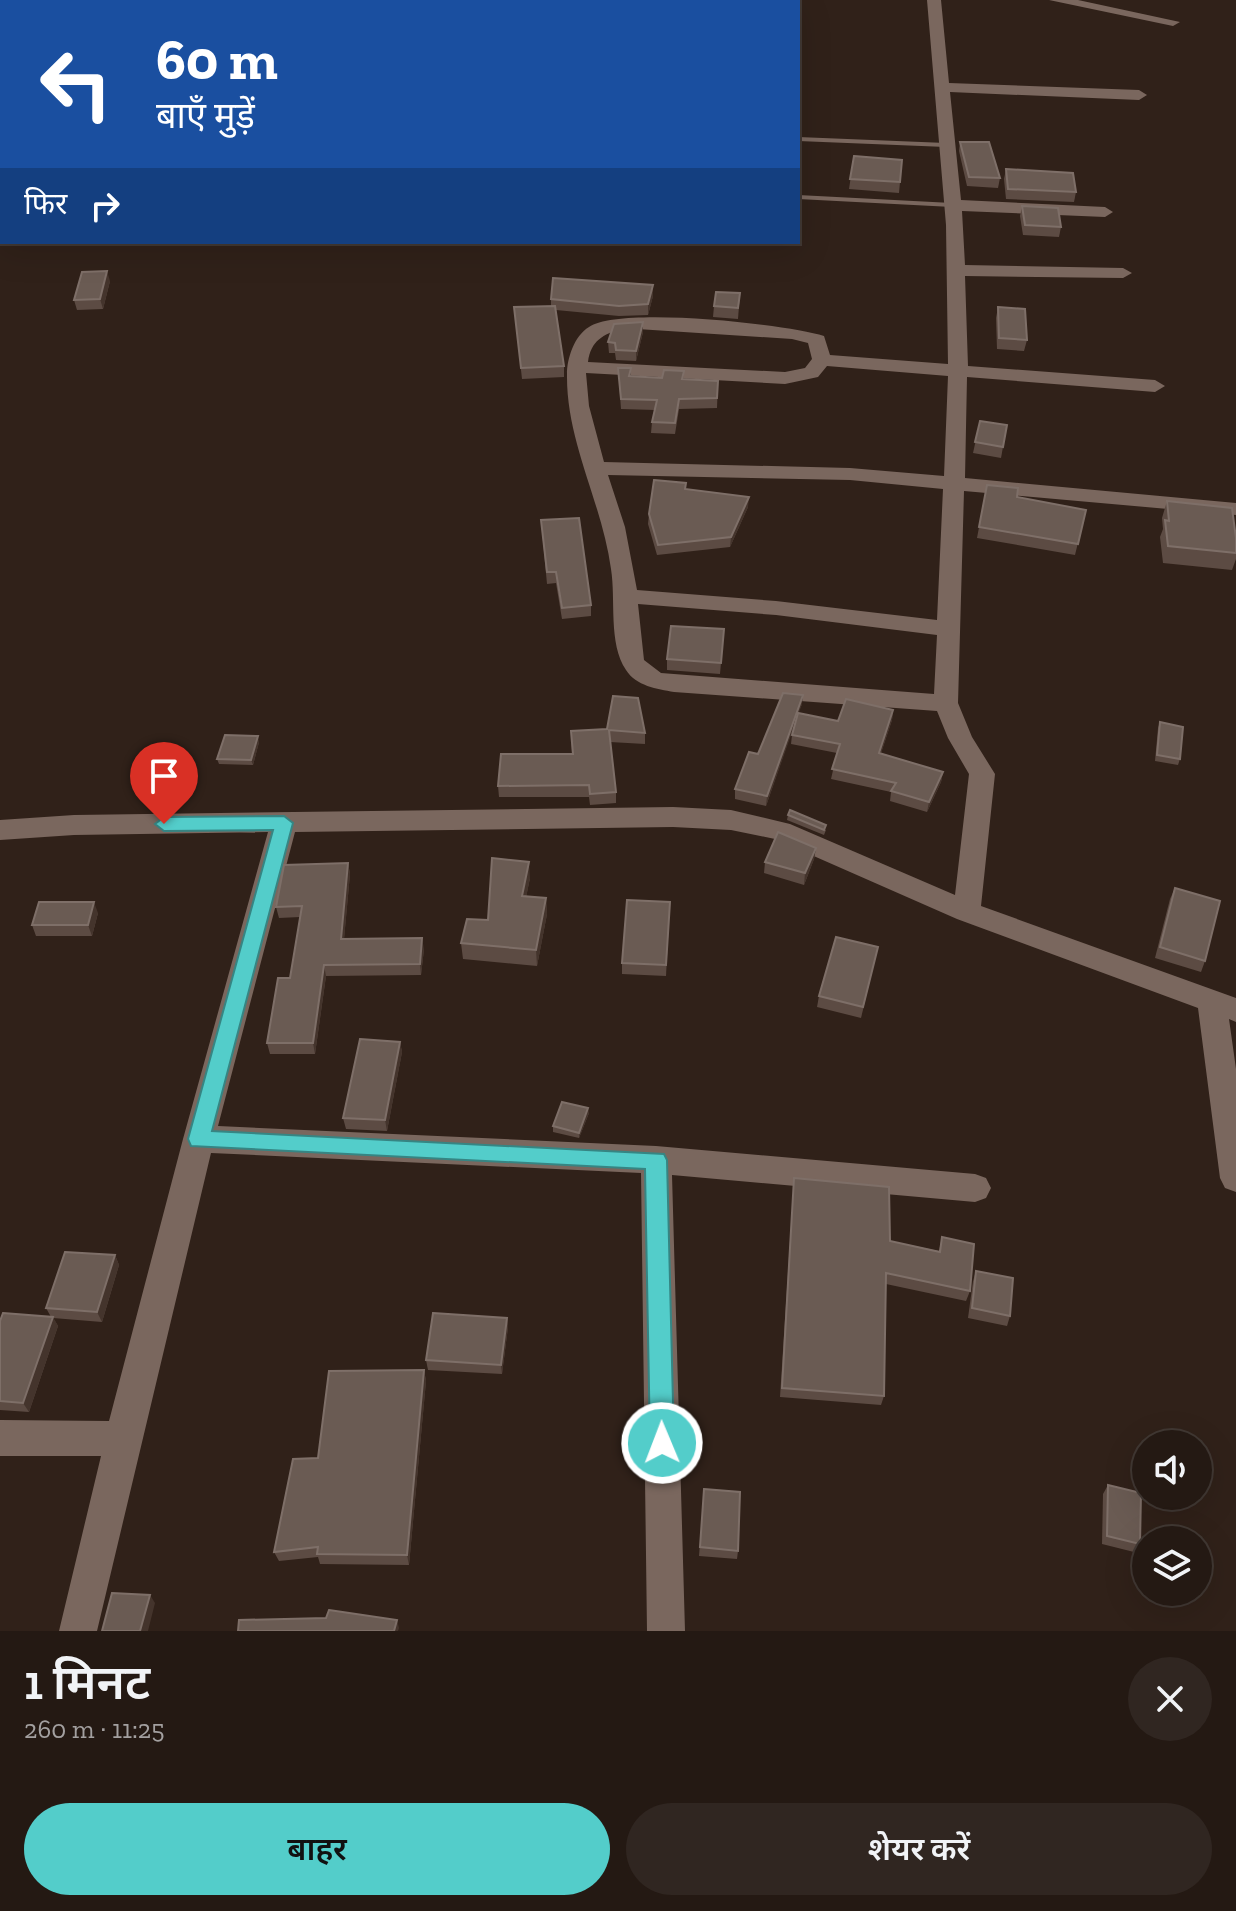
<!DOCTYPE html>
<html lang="hi">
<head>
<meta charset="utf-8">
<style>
  :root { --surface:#241913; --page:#302621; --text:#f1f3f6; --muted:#a3a0a0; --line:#413833; --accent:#53cdca }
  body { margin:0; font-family:"Zilla Slab","Noto Sans Devanagari",serif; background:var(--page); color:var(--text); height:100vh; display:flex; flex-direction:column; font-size:30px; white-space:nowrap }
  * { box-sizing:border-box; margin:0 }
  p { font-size:26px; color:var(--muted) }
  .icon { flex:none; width:44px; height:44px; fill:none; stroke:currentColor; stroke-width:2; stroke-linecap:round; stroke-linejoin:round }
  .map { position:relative; height:1631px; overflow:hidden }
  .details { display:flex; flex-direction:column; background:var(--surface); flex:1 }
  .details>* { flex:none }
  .guide { position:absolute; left:0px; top:0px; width:800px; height:244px; box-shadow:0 8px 32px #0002,0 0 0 2px var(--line); background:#1a4fa0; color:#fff; overflow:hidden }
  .controls { position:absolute; left:1132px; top:1430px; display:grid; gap:16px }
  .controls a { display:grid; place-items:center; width:80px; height:80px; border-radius:50%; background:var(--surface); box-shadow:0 8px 32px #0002,0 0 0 2px var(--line); font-size:40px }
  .pin { position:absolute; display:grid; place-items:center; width:68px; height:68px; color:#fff; margin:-82px -34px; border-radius:50% 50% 50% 0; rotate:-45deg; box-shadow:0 0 8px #0007 }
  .pin .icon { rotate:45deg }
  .me { position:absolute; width:88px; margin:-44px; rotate:359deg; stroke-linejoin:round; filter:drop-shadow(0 0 6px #0008) }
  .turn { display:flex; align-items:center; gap:28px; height:168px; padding:0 24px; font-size:36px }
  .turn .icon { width:104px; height:104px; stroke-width:2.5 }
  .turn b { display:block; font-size:56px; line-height:68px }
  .then { display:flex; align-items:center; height:76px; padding:0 24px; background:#0003; gap:16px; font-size:30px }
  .round { display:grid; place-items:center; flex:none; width:84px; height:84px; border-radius:42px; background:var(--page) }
  .headline { display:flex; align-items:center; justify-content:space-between; height:136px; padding:0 24px }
  h1 { font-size:48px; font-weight:600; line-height:60px }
  .action { display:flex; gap:16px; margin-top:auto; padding:16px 24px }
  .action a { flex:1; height:92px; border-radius:48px; background:var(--accent); color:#111; font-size:32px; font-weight:600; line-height:92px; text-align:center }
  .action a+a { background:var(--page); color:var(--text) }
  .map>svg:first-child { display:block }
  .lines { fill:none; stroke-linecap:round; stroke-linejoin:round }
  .service { fill:#7a675e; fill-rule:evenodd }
  .minor { fill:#7a675e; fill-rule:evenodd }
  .wall { fill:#5c4b43 }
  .shaded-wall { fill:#44342c }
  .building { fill:#6a5b53; stroke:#7e6f68; stroke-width:2 }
  .route { fill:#53cdca; stroke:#368583; stroke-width:2 }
</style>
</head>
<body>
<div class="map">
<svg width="1236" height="1631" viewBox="0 0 1236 1631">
  <rect width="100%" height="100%" fill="#302119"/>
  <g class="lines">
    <g class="service">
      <path d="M798,137L946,143L950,145L946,147L798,141Z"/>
      <path d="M798,195L952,203L956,205L952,207L798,199Z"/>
    </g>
    <g class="minor">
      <path d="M113,0H127L112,2Z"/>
      <path d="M203,0H218L202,2Z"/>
      <path d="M927,0H941L949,83L1139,90L1147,95L1139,100L950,92L961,200L1105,207L1113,212L1105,217L962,211L965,265L1123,268L1132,273L1123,278L965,276L968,366L1155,380L1165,386L1155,392L967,377L965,478L1236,503V515L964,491L958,703L972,737L995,774L981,906L1236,998V1022L1229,1019L1236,1069V1192L1225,1188L1220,1178L1198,1008L957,919L775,839L731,830L673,827L295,832L218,1126L656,1146L975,1174L986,1178L991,1188L986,1198L975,1202L672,1175L685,1631H647L641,1173L211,1153L97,1631H59L101,1456H0V1420L109,1421L183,1139L268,832L74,835L0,840V820L74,815L673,807L731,810L790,824L955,895L969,774L948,738L937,711L674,692C657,689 636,686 626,670C608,643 616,600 611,569C602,502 566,442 567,374C567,359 574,336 589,327C620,306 785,324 824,336L830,355L948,364L946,225ZM622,328L792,339L808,343L812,359L805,368L785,372L588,362C591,340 603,335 622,328ZM827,366L948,376L944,476L850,468L604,462L589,406L586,373L785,384L818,377ZM608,475L850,480L943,489L937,620L776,601L637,590L625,527ZM638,604L776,615L937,635L934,694L661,673L644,660Z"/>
      <path d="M1049,0H1078L1180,22L1173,26Z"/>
      <path d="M0,200H2L0,213Z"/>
    </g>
  </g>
  <g class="wall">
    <path d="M960,142L1000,178L998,188L967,186L959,151Z"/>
    <path d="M854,156L902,160L899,193L849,189Z"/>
    <path d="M1006,169L1076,192L1074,202L1006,199L1004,179Z"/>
    <path d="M1022,206L1061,227L1059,237L1023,235L1020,216Z"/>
    <path d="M110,281L103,309L77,310L74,300Z"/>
    <path d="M740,293L738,319L713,317L714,306Z"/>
    <path d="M653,296L648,315L619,316L556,310L564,366V377L522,379L514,307L551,306V299Z"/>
    <path d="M998,307L1027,340L1024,351L997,349L996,318Z"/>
    <path d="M643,332L636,361L616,360L615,353H609L608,342Z"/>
    <path d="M618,368H631V376L662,378L684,371L683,379L718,381L717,408L679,409L675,434L651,433L652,422L655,410L621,409Z"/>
    <path d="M980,421L1007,425L1001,458L973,453Z"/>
    <path d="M686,483V489L748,507L730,547L657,555L648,524L649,514Z"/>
    <path d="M987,485L1017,497L1086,510L1075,555L977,538Z"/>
    <path d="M1167,501L1236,538V559L1232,570L1163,563L1160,537L1163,529L1162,518Z"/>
    <path d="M541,520L591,605V616L562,619L556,583L547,584Z"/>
    <path d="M724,629L720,674L667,670V659Z"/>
    <path d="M802,704L798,713L838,721L893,710L892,720L881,753L943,772L941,782L927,812L890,801L891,792L831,779L837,753L791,744L792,735L797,716L766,806L735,799V789L758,754Z"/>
    <path d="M1160,722L1180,759L1178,765L1155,761L1158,728Z"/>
    <path d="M607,729L645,733V744L610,742L616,792V803L590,805L589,797H499L498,786L572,754L571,731Z"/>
    <path d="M259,742L253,765L219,764L217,759Z"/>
    <path d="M788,815L826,830L824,835L787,820Z"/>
    <path d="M816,848L814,859L804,885L764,873L765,862Z"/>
    <path d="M348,863L350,874L344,939L424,949L421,975L326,976L315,1054H270L267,1043L290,978L300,917L279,918L276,907Z"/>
    <path d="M530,878L526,897L546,898L547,914L537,966L463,959L461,943L488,920Z"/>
    <path d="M1175,888L1205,961L1201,972L1155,958L1170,899Z"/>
    <path d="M670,902L666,976L622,974V963Z"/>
    <path d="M98,913L92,936H36L32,925Z"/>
    <path d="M878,947L861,1018L817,1007L819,996Z"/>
    <path d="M400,1042L402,1052L387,1131L346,1129L343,1118Z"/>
    <path d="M589,1113L579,1138L553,1132V1126Z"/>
    <path d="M794,1178L890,1241L939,1251L942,1237L970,1291L966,1301L886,1284L884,1396L881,1405L780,1397Z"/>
    <path d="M115,1255L119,1265L102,1322L53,1318L58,1326L29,1412L0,1410V1321L51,1317L46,1308Z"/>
    <path d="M976,1271L1010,1316L1007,1326L968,1318L973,1281Z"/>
    <path d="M507,1318L508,1327L502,1374L428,1370L426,1360Z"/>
    <path d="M424,1370L426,1381L409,1565L320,1564L318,1557L279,1561L274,1552L318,1458Z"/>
    <path d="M1108,1485L1140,1544L1134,1552L1102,1544L1103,1494Z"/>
    <path d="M704,1489L738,1551L737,1559L699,1556Z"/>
  </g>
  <g class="shaded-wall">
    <path d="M107,271L110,281L103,309L100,299Z"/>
    <path d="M653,285V296L648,315V304Z"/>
    <path d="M643,322V332L636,361V351Z"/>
    <path d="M749,497L748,507L730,547L731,537Z"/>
    <path d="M803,695L802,704L766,806L767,796Z"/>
    <path d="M893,710L892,720L878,762L879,753Z"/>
    <path d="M258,736L259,742L253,765L251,760Z"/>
    <path d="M943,772L941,782L927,812L929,802Z"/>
    <path d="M816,848L814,859L804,885L805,873Z"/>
    <path d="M529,862L530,878L523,913L522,896Z"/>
    <path d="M348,863L350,874L343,950L341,939Z"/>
    <path d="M546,898L547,914L537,966L536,950Z"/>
    <path d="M94,902L98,913L92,936L88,925Z"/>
    <path d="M422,938L424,949L421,975L420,964Z"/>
    <path d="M324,965L326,976L315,1054L313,1043Z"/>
    <path d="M400,1042L402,1052L387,1131L385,1120Z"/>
    <path d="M588,1108L589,1113L579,1138V1133Z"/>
    <path d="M115,1255L119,1265L102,1322L97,1312Z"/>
    <path d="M53,1317L58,1326L29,1412L23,1403Z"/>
    <path d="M507,1318L508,1327L502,1374L501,1365Z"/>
    <path d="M424,1370L426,1381L409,1565L407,1555Z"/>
    <path d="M150,1595L155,1603L148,1631H140Z"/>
    <path d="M397,1620L399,1628L398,1631H394Z"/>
  </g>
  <g class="building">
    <path d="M960,142H989L1000,178L969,177Z"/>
    <path d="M854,156L902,160L900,182L850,179Z"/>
    <path d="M1006,169L1073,173L1076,192L1008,189Z"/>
    <path d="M1022,206L1058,208L1061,227L1025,225Z"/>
    <path d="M107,271L100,299L74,300L82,272Z"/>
    <path d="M553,278L653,285L648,304L619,306L551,299Z"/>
    <path d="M716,292L740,293L738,308L714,306Z"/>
    <path d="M555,306L564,366L521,368L514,307Z"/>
    <path d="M998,307L1025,309L1027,340L999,338Z"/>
    <path d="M643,322L636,351L616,350L615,343L608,342L614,324Z"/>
    <path d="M618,368H631L629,376L662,378L664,370L684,371L682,379L718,381L717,398L679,399L675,423L652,422L657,400L621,399Z"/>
    <path d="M980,421L1007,425L1003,447L975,442Z"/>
    <path d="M654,480L686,483L685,489L749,497L731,537L658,545L649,514Z"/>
    <path d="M987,485L1018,488L1017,497L1086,510L1078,544L979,527Z"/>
    <path d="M1167,501L1232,508L1236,538V553L1168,546L1165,520L1169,521Z"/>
    <path d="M579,518L591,605L562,608L556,572H547L541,520Z"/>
    <path d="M671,626L724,629L721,663L667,659Z"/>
    <path d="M783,693L803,695L767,796L735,789L749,752L758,754Z"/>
    <path d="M613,696L638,698L645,733L609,730L616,792L590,794L589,785L498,786L501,754H573L571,731L607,729Z"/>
    <path d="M846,699L893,710L879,753L943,772L929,802L891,791L896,783L832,769L840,744L792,735L798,713L838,721Z"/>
    <path d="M1160,722L1183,727L1180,759L1157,755Z"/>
    <path d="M225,735L258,736L251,760L217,759Z"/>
    <path d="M790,810L826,825L824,830L788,815Z"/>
    <path d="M778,832L816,848L805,873L765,862Z"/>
    <path d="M492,858L529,862L522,896L546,898L536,950L461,943L467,919L488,920Z"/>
    <path d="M348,863L341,939L422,938L420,964L324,965L313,1043H267L278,978H290L302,906L276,907L284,865Z"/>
    <path d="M1175,888L1220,901L1205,961L1160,947Z"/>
    <path d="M627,900L670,902L666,965L622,963Z"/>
    <path d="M39,902H94L88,925H32Z"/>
    <path d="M836,937L878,947L863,1007L819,996Z"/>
    <path d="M360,1039L400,1042L385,1120L343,1118Z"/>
    <path d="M562,1102L588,1108L579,1133L553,1126Z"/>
    <path d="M794,1178L889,1187L890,1241L940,1252L942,1237L974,1244L970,1291L886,1273L884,1396L782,1388Z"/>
    <path d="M65,1252L115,1255L97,1312L46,1308Z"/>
    <path d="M976,1271L1013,1278L1010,1316L972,1308Z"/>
    <path d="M3,1313L53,1317L23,1403L0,1401V1321Z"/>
    <path d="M433,1313L507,1318L501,1365L426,1360Z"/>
    <path d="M424,1370L407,1555L317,1554L318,1547L274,1552L293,1459L318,1458L329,1371Z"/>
    <path d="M1108,1485L1141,1493L1140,1544L1107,1536Z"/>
    <path d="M704,1489L740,1492L738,1551L700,1547Z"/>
    <path d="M112,1593L150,1595L140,1631H102Z"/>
    <path d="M329,1610L397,1620L394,1631H238L239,1620L326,1618Z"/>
  </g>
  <path class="route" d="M284,816L293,823L212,1131L664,1154L667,1160L674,1443L671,1452L662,1455L653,1452L650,1443L645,1169L191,1146L188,1139L273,830L164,831L155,824L164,817Z"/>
</svg>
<div class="controls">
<a><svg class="icon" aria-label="sound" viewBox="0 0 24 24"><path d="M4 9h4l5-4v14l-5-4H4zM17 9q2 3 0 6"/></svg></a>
<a><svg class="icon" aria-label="layers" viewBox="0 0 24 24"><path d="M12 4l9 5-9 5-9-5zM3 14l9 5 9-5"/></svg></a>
</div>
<div class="pin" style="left:164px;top:824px;background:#d93025"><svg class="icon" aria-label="arrive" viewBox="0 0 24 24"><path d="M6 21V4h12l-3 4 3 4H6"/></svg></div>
<svg class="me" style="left:662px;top:1443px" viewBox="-20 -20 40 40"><circle r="17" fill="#53cdca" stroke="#fff" stroke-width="3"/><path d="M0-11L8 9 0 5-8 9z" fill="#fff"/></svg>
<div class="guide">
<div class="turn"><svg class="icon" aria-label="left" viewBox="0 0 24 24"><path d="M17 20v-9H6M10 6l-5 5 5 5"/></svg><div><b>60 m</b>बाएँ मुड़ें</div></div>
<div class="then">फिर<svg class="icon" aria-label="right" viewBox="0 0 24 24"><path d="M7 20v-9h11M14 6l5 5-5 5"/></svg></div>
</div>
</div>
<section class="details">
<div class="headline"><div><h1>1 मिनट</h1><p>260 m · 11:25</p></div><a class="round"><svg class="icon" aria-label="close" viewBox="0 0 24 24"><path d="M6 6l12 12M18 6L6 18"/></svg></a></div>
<div class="action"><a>बाहर</a><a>शेयर करें</a></div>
</section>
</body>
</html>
